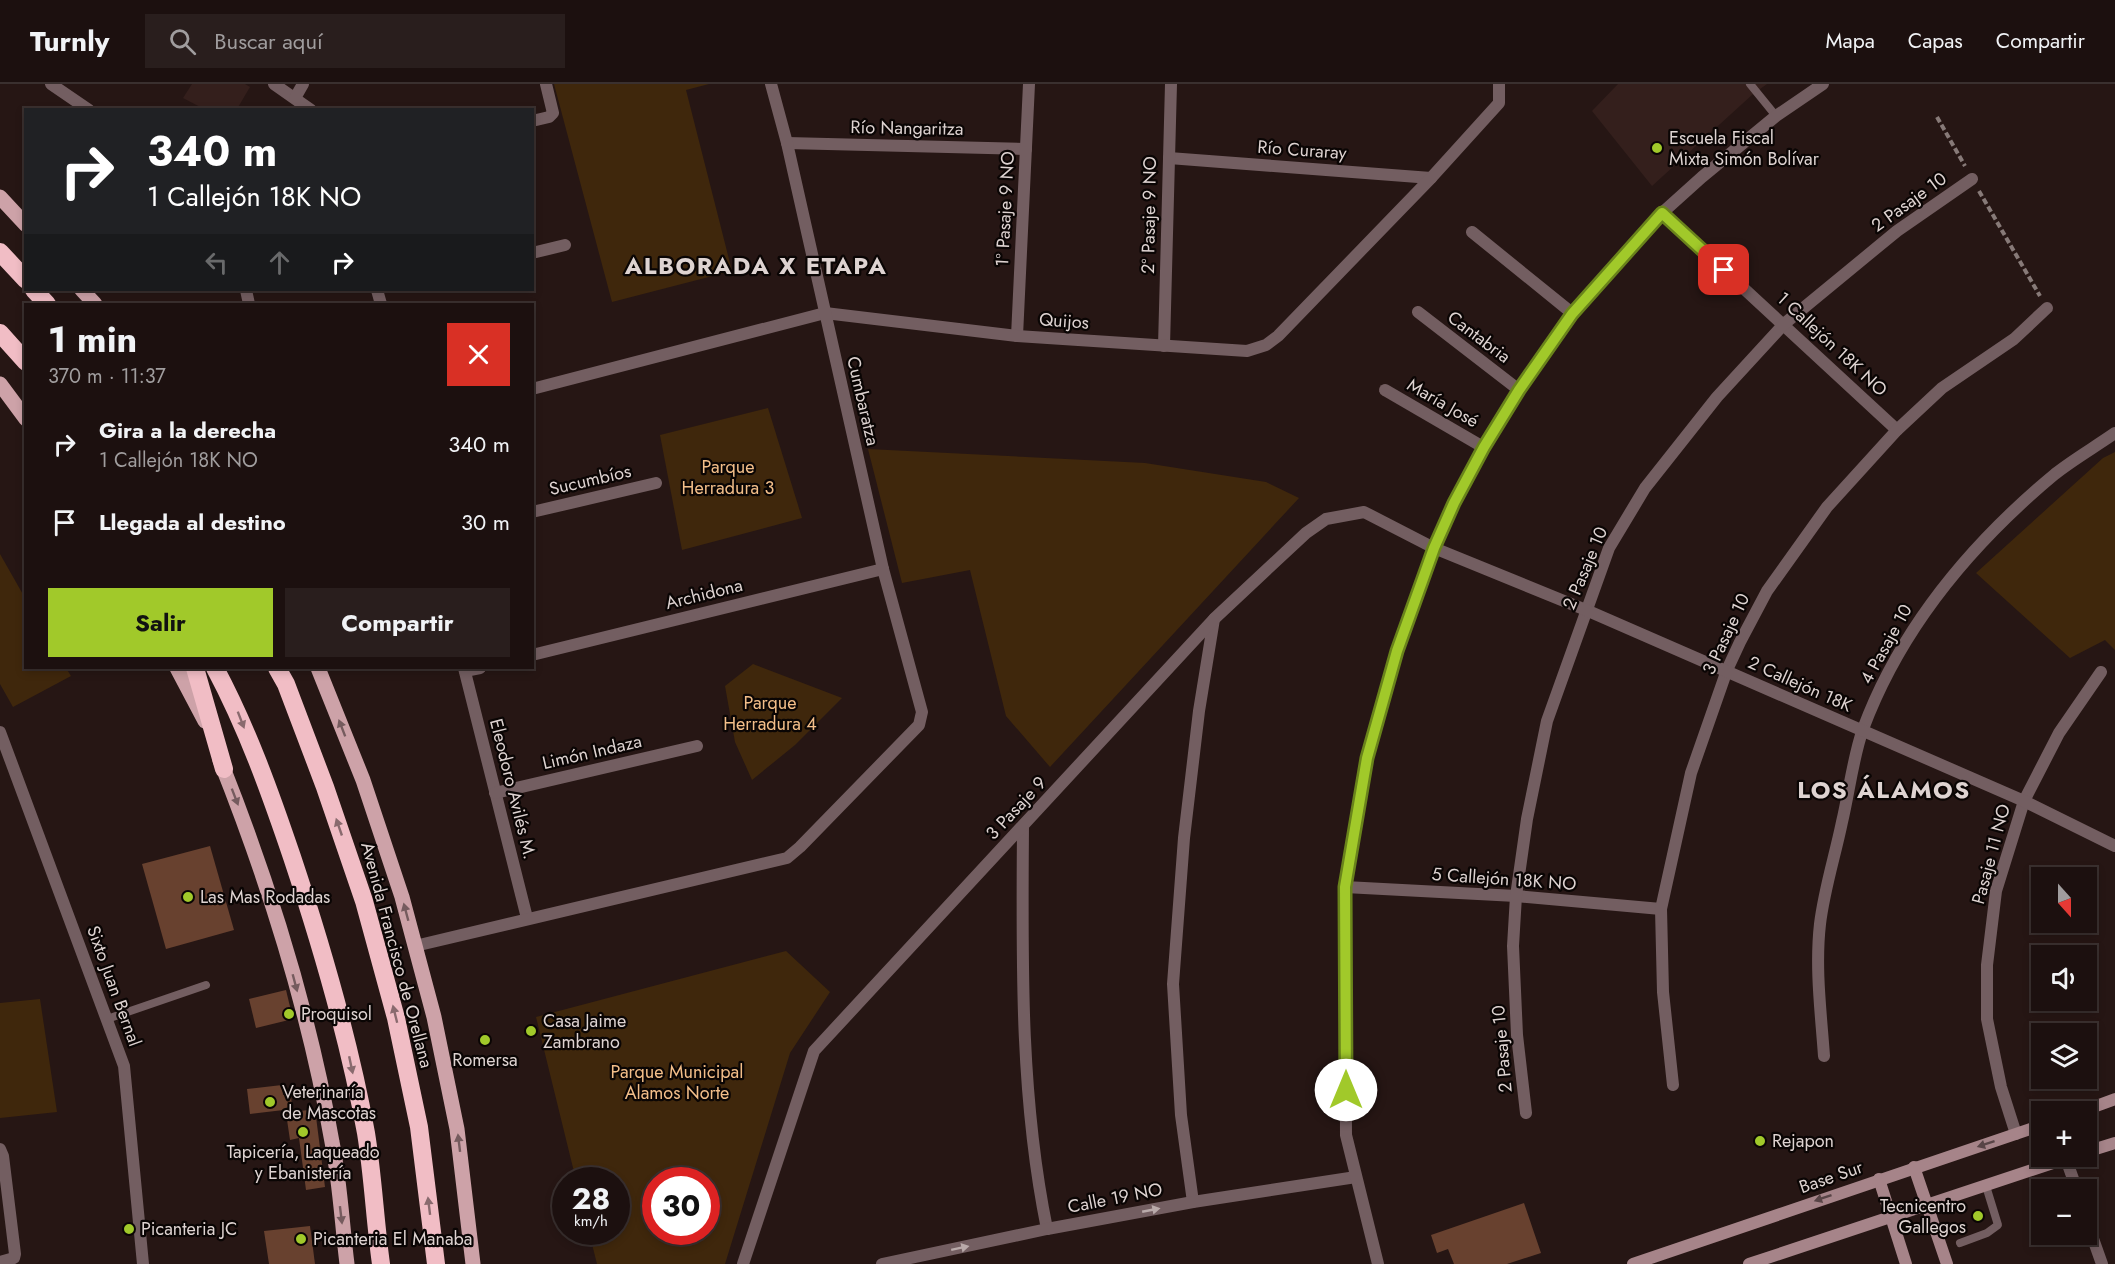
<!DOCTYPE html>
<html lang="es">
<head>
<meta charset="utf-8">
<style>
  :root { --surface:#1c100f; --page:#291e1d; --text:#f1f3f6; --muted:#a09d9e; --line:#3a302f; --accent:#a1c92a }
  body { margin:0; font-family:Jost,sans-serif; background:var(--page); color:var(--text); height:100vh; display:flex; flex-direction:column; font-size:22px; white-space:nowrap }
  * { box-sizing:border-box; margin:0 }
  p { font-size:20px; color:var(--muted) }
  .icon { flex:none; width:33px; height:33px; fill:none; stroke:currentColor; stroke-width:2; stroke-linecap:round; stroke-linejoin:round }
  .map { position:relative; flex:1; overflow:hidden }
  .side { position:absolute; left:24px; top:219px; width:510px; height:366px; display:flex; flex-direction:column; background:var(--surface); border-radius:0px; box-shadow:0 3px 9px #0003,0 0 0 2px var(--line) }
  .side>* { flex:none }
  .hud { position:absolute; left:24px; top:24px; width:510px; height:183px; border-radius:0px; box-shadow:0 3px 9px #0003,0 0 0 2px var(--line); background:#202124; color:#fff; overflow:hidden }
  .needle { width:39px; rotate:159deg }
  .fabs { position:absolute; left:2031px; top:783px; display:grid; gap:12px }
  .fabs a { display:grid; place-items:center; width:66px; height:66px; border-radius:0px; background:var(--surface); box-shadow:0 3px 9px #0003,0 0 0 2px var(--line); font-size:30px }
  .speed { position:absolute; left:552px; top:1083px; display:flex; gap:12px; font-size:30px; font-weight:700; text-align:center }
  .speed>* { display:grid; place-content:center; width:78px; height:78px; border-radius:50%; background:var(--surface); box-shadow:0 3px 9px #0003,0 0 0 2px var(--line); line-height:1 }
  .speed small { font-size:15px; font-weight:400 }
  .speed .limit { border:9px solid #d22; background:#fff; color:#111 }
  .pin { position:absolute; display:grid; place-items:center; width:51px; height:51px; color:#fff; margin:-26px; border-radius:12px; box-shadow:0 3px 9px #0006 }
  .me { position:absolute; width:66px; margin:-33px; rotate:0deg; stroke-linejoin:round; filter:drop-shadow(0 0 4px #0008) }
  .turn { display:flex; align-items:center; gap:21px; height:126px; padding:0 24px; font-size:27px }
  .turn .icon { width:78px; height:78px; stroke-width:2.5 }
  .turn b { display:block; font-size:42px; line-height:51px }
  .lanes { display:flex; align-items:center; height:57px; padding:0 24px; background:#0003; justify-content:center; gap:30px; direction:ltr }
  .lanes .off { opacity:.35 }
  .round { display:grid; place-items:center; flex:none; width:63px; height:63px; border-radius:0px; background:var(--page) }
  .head { display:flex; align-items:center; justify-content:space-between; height:102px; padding:0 24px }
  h1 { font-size:36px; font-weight:700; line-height:45px }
  .action { display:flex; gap:12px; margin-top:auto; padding:12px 24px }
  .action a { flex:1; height:69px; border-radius:0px; background:var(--accent); color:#111; font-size:24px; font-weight:700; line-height:69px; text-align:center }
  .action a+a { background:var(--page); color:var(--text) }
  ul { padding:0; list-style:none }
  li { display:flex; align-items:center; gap:18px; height:78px; padding:0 24px }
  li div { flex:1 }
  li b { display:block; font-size:22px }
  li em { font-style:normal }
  header { display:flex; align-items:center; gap:36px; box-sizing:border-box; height:84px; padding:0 30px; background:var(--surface); border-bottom:2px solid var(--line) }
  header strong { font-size:28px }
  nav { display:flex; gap:33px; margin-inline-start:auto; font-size:21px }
  .search { width:420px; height:54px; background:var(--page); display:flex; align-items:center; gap:15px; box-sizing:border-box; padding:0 21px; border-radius:0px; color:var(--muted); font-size:22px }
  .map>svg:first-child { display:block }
  .built { fill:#341f1c }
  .green { fill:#3f270c; fill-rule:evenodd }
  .building { fill:#68412f }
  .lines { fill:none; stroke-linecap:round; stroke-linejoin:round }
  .path { stroke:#877a78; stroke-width:4; stroke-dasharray:6 3; stroke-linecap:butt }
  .lane { stroke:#735e61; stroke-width:8 }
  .street { stroke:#735e61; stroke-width:12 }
  .secondary { stroke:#a68489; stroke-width:12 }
  .primary { stroke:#cda2a8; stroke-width:15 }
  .highway { stroke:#f1bdc5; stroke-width:18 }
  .oneway { fill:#896a6e }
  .oneway2 { fill:#755b5e }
  .oneway3 { fill:#584446 }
  .oneway4 { fill:#b9aaaa }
  .route-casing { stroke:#69831b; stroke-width:15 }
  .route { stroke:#a1c92a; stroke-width:10 }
  .poi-dot { fill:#a1c92a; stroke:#0a0504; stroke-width:2 }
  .labels { text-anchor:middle; stroke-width:4.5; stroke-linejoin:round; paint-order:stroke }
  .street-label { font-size:18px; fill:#ded3d1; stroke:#0a0504 }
  .poi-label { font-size:18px; fill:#ded3d1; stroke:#0a0504; text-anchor:start }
  .park-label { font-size:18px; fill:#f3be89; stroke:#0a0504 }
  .district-label { font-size:24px; font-weight:bold; letter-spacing:1.5px; fill:#ded3d1; stroke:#0a0504 }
</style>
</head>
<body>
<header>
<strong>Turnly</strong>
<div class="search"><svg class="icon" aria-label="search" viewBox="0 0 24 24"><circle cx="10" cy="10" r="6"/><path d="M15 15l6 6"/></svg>Buscar aquí</div>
<nav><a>Mapa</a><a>Capas</a><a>Compartir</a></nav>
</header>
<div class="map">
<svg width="2115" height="1180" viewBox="0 0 2115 1180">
  <rect width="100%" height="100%" fill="#261614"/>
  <g class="built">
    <path d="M192,0H245L250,3L237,25H204L183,14Z"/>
    <path d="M1618,0H1767L1753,10L1652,102L1592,27Z"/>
  </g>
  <g class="green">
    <path d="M554,0H709L686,6L732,187L612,218Z"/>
    <path d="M768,324L802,434L682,466L660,351Z"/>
    <path d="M868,365L1145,379L1266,398L1299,414L1050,683L1006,632L970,486L902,499Z"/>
    <path d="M2115,368V566L2105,556L2070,574L1976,489L2103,374Z"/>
    <path d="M0,470L25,514L26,584H66L71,592L13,623L0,600Z"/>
    <path d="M753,580L842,614L795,661L752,696L735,658L725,602Z"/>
    <path d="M786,867L830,908L790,969L725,1180H597L589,1148H616V1096H576L536,933ZM656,1096H706V1148H656Z"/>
    <path d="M40,915L57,1028L0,1034V919Z"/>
  </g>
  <g class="building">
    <path d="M210,762L234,846L166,865L142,780Z"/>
    <path d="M286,906L293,935L256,944L249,915Z"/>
    <path d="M282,1001L283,1011L291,1010L292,1025L250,1030L247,1005Z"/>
    <path d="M315,1025L325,1103L306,1106L299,1054L290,1056L286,1029Z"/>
    <path d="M1524,1119L1541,1169L1507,1180H1454L1448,1165L1437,1169L1431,1151Z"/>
    <path d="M310,1142L315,1180H269L264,1147Z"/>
  </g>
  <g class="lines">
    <g class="path">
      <path d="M1937,33L1965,82"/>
      <path d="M1979,107L2040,212"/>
    </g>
    <g class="lane">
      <path d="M1750,0L1776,32"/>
      <path d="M107,935L206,901"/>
      <path d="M1960,1159L1987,1149L1998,1141L1986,1102"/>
    </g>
    <g class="street">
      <path d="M51,0L89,26"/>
      <path d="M274,0L311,26"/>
      <path d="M295,14L303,0"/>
      <path d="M532,37L549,33L553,29L546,0"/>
      <path d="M787,59L1026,65"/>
      <path d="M1169,74L1431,94"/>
      <path d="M1662,129L1897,346"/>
      <path d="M1472,148L1572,229"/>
      <path d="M532,169L565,161"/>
      <path d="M246,206L249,220"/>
      <path d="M377,206L381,220"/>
      <path d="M1418,228L1519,306"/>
      <path d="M1017,252L1029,0"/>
      <path d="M1164,262L1171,0"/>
      <path d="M532,305L825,229L1017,252L1247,267L1266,261L1278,252L1431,94L1499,19V0"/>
      <path d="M1385,306L1483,363"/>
      <path d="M532,428L656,399"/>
      <path d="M532,571L883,485"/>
      <path d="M464,584L527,834"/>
      <path d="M465,587L480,584"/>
      <path d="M0,648L124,982L143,1180"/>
      <path d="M495,709L697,662"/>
      <path d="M1023,743C1022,878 1020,1013 1047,1145"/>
      <path d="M1345,803L1516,812L1661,825"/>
      <path d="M415,862L787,774L800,763L919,641L922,628L883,485L787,59L771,0"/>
      <path d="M1824,972C1821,929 1815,884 1820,840C1824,806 1835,772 1842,738C1849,709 1853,673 1863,645C1901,543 1972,459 2055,390C2074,375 2095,363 2115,349"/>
      <path d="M1673,1001L1663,908L1661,825L1691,689L1727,586L1740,558L1767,507L1827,423L1897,346L1942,304L2014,255L2047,224"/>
      <path d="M1526,1029L1517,951L1513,862L1516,812L1527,735L1547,637L1609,464L1645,404L1717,313L1784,240L1897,147L1972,95"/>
      <path d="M2016,1050L2001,1003L1987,935V881L1996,807L2024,717L2059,649L2101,588"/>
      <path d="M0,1065L3,1072L15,1170L14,1174L0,1178"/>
      <path d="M2066,1075L2077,1106"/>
      <path d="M1193,1118L1181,1031L1173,900L1184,754L1199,627L1214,535"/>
      <path d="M2086,1135L2102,1180"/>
      <path d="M743,1180L814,967L1214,535L1306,449L1326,435L1364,428L1434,464L1586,526L2024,717L2115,762"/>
      <path d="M882,1180L1047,1145L1193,1118L1356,1093"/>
      <path d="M1378,1180L1346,1051L1345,803L1367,674L1397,567L1434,464L1454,419L1483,363L1519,306L1572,229L1662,129L1702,93L1776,32L1823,0"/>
    </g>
    <g class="secondary">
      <path d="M2080,1028L2115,1015"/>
      <path d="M2086,1068L2115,1059"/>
      <path d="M1914,1083L1947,1180"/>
      <path d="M1879,1095L1906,1180"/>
      <path d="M1633,1180L2042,1041"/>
      <path d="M1749,1180L2074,1072"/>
    </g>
    <g class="primary">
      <path d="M0,113L26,141"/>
      <path d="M82,206L95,220"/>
      <path d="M0,300L26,335"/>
      <path d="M177,584L205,637"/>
      <path d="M318,584L363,696L402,813L434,933L457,1045L473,1180"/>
      <path d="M220,676C269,799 309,927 332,1058C340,1098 342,1140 347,1180"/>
    </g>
    <g class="highway">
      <path d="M0,168L26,196"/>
      <path d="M34,206L47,220"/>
      <path d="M0,249L26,278"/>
      <path d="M195,584L224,685"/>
      <path d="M215,584C247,644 270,708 292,773C322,863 349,955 366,1049C373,1092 375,1137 381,1180"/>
      <path d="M277,584L286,600L325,703L364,817L396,934L419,1043L436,1180"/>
    </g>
  </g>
  <defs><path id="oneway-solid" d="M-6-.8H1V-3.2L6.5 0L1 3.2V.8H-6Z" transform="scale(1.5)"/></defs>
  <g class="oneway">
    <use href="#oneway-solid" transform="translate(241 636) rotate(69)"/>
    <use href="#oneway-solid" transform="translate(339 743) rotate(-109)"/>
    <use href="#oneway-solid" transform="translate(395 930) rotate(-104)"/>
    <use href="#oneway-solid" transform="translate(351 981) rotate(78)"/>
    <use href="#oneway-solid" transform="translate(429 1122) rotate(-97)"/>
  </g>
  <g class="oneway2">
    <use href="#oneway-solid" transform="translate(342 644) rotate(-111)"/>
    <use href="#oneway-solid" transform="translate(235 713) rotate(69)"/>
    <use href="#oneway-solid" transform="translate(406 828) rotate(-105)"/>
    <use href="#oneway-solid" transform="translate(295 899) rotate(75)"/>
    <use href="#oneway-solid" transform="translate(459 1059) rotate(-97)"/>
    <use href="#oneway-solid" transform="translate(341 1131) rotate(83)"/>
  </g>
  <g class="oneway3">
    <use href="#oneway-solid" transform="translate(1986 1060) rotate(162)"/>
    <use href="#oneway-solid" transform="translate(1823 1114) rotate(161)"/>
  </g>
  <g class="oneway4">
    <use href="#oneway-solid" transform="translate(1151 1126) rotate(-11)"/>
    <use href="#oneway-solid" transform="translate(960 1164) rotate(-12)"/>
  </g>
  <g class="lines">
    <g class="route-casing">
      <path id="route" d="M1346,1006L1345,803L1367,674L1397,567L1434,464L1454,419L1484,363L1519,306L1572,230L1662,129L1724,186"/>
    </g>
    <use href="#route" class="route"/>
  </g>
  <g class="poi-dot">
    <circle cx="1657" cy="64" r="6"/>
    <circle cx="188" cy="813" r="6"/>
    <circle cx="289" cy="930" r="6"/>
    <circle cx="531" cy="947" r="6"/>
    <circle cx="485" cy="956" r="6"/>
    <circle cx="270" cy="1018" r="6"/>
    <circle cx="303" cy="1048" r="6"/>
    <circle cx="1760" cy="1057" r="6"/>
    <circle cx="1978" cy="1132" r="6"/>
    <circle cx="129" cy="1145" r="6"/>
    <circle cx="301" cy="1155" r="6"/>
  </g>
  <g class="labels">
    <g class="street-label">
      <text transform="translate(907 44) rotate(1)" y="6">Río Nangaritza</text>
      <text transform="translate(1302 66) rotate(4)" y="6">Río Curaray</text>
      <text transform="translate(1909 118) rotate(-36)" y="6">2 Pasaje 10</text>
      <text transform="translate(1005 125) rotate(-87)" y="6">1º Pasaje 9 NO</text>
      <text transform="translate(1149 131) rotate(-89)" y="6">2º Pasaje 9 NO</text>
      <text transform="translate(1064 237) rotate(4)" y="6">Quijos</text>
      <text transform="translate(1479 253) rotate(37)" y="6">Cantabria</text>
      <text transform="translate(1832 260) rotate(43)" y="6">1 Callejón 18K NO</text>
      <text transform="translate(863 317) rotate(77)" y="6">Cumbaratza</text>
      <text transform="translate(1443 319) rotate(30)" y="6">María José</text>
      <text transform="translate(590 396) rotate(-13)" y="6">Sucumbíos</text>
      <text transform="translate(1585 484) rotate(-67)" y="6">2 Pasaje 10</text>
      <text transform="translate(704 510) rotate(-14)" y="6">Archidona</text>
      <text transform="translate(1726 550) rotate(-65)" y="6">3 Pasaje 10</text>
      <text transform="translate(1886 560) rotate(-61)" y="6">4 Pasaje 10</text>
      <text transform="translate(1800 600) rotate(24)" y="6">2 Callejón 18K</text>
      <text transform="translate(592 668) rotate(-13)" y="6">Limón Indaza</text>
      <text transform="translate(513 705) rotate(76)" y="6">Eleodoro Avilés M.</text>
      <text transform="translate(1016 724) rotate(-47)" y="6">3 Pasaje 9</text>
      <text transform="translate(1991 770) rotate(-75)" y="6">Pasaje 11 NO</text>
      <text transform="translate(1504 795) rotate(4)" y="6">5 Callejón 18K NO</text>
      <text transform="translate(397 871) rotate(75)" y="6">Avenida Francisco de Orellana</text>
      <text transform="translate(114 902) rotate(70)" y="6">Sixto Juan Bernal</text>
      <text transform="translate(1502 965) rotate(-95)" y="6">2 Pasaje 10</text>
      <text transform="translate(1831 1093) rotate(-19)" y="6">Base Sur</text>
      <text transform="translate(1115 1114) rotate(-11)" y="6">Calle 19 NO</text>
    </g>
    <g class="poi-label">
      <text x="1669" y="60">Escuela Fiscal<tspan x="1669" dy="21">Mixta Simón Bolívar</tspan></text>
      <text x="200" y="819">Las Mas Rodadas</text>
      <text x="301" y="936">Proquisol</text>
      <text x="543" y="943">Casa Jaime<tspan x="543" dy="21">Zambrano</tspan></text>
      <text x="485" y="982" text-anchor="middle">Romersa</text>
      <text x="282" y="1014">Veterinaría<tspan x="282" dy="21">de Mascotas</tspan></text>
      <text x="1772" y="1063">Rejapon</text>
      <text x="303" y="1074" text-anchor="middle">Tapicería, Laqueado<tspan x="303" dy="21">y Ebanistería</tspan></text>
      <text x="1966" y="1128" text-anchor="end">Tecnicentro<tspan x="1966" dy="21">Gallegos</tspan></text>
      <text x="141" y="1151">Picanteria JC</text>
      <text x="313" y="1161">Picanteria El Manaba</text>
    </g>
    <g class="park-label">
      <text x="728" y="389">Parque<tspan x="728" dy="21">Herradura 3</tspan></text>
      <text x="770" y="625">Parque<tspan x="770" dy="21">Herradura 4</tspan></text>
      <text x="677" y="994">Parque Municipal<tspan x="677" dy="21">Alamos Norte</tspan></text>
    </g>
    <g class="district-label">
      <text x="756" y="190">ALBORADA X ETAPA</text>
      <text x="1884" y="714">LOS ÁLAMOS</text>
    </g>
  </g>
</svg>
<div class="fabs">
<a><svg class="needle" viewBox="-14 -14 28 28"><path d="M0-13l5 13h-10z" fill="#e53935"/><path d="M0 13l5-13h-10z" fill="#a09d9e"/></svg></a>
<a><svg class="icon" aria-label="sound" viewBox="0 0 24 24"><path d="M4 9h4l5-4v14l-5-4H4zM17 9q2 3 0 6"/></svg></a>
<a><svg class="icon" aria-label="layers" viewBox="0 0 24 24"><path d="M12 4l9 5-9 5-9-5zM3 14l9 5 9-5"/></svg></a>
<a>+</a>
<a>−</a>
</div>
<div class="speed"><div>28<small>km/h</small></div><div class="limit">30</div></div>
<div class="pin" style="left:1724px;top:186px;background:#d93025"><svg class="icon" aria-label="arrive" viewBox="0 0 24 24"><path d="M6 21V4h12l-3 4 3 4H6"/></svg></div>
<svg class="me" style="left:1346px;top:1006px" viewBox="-20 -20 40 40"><circle r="19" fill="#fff"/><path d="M0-13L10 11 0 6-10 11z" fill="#a1c92a"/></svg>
<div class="hud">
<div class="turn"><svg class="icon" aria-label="right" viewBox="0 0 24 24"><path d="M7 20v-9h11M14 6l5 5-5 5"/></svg><div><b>340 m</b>1 Callejón 18K NO</div></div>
<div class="lanes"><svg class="icon off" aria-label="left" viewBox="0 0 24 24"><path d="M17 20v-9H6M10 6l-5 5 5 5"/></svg><svg class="icon off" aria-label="ahead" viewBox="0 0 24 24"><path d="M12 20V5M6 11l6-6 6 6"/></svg><svg class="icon" aria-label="right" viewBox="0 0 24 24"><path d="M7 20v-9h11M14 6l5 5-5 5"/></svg></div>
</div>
<section class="side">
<div class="head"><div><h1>1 min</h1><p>370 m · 11:37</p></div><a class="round" style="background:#d93025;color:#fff"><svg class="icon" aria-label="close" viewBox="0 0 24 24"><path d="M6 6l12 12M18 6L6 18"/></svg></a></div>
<ul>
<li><svg class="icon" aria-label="right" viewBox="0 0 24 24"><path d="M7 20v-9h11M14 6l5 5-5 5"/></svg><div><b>Gira a la derecha</b><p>1 Callejón 18K NO</p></div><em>340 m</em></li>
<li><svg class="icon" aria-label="arrive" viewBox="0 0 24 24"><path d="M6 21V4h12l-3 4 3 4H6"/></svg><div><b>Llegada al destino</b></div><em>30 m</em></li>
</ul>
<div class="action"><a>Salir</a><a>Compartir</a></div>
</section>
</div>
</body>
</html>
